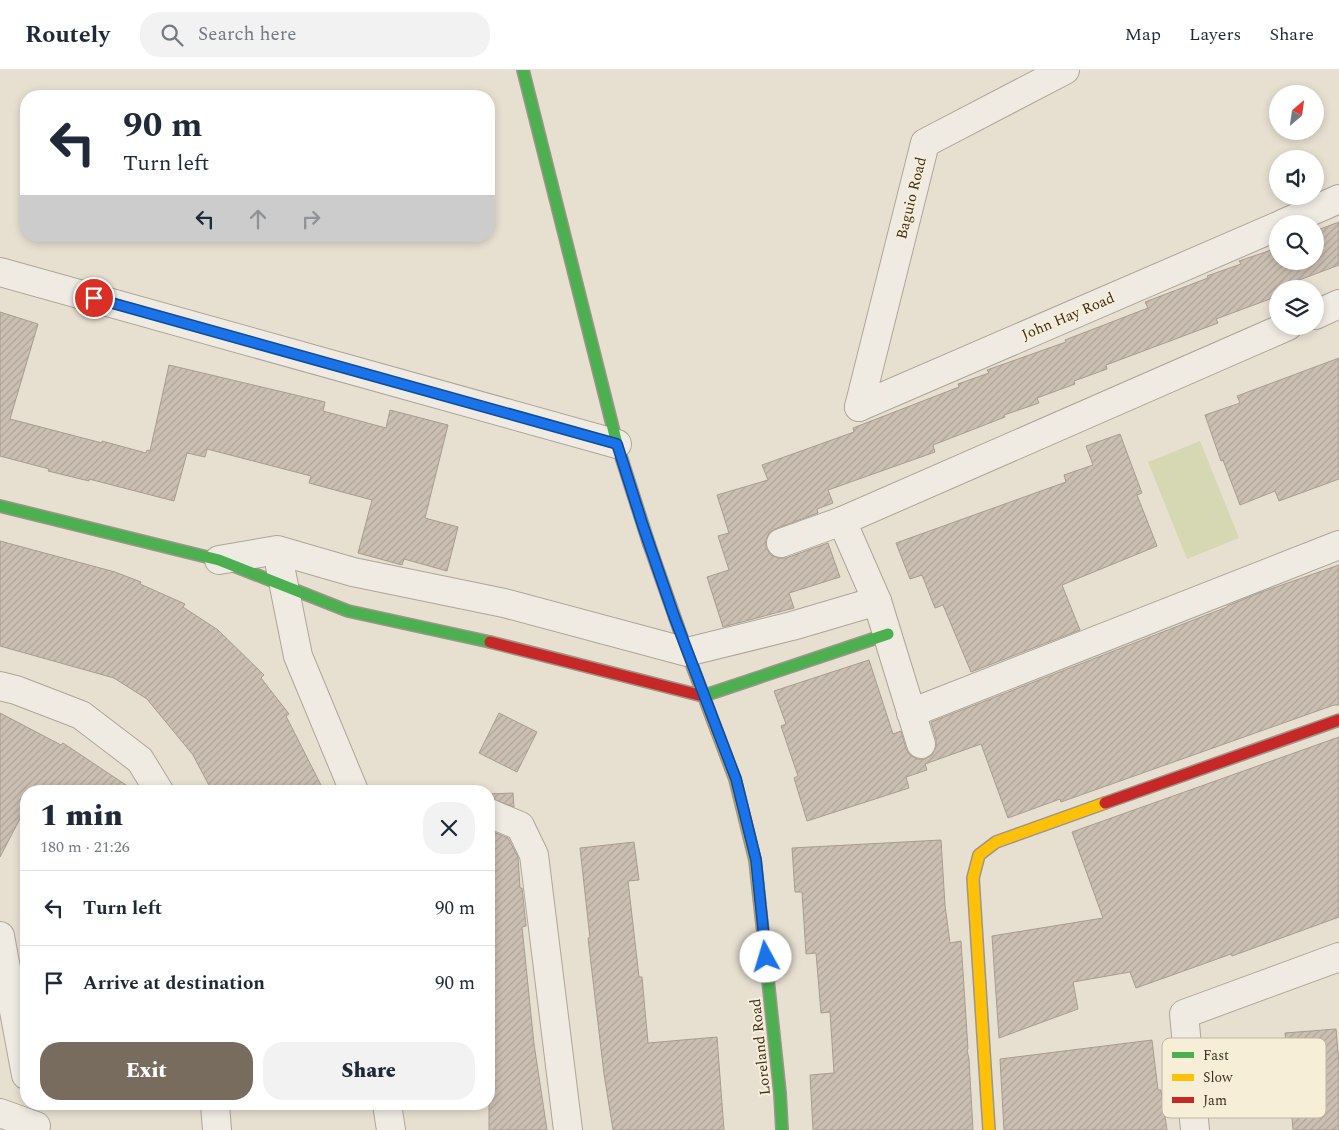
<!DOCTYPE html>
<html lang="en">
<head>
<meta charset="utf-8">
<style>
  :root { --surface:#fff; --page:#f2f2f3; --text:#1f2937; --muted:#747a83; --line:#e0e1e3; --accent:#786c5e }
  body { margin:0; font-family:Spectral,serif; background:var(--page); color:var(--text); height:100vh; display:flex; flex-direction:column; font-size:19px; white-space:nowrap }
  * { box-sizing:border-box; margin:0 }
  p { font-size:16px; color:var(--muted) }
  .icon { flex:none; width:28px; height:28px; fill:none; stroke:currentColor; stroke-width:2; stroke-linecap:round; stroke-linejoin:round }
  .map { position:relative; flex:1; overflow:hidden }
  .details { position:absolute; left:20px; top:715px; width:475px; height:325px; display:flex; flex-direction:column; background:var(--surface); border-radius:20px; box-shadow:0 2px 8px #0003 }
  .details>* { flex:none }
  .banner { position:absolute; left:20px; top:20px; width:475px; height:152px; border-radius:20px; box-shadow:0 2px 8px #0003; background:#fff; color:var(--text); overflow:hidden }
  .needle { width:32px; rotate:29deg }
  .tools { position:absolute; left:1269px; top:15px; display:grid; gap:10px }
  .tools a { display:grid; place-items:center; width:55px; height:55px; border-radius:50%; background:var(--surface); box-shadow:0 2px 8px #0003; font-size:25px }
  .pin { position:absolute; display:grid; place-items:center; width:42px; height:42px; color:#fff; margin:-21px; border:2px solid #fff; border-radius:50%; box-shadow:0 1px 5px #0007 }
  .me { position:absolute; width:55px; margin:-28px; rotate:354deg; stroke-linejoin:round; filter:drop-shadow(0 0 4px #0008) }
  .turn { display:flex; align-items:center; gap:18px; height:105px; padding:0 20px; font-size:22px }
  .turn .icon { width:65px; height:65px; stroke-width:2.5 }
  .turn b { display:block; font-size:35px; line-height:42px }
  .lanes { display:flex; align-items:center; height:48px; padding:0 20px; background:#0003; justify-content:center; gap:25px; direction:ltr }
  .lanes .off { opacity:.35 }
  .round { display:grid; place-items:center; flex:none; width:52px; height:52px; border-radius:20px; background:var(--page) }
  .overview { display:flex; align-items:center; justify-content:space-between; height:85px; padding:0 20px }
  h1 { font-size:30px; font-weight:800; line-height:38px }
  .action { display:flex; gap:10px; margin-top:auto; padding:10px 20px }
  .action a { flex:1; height:58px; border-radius:20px; background:var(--accent); color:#fff; font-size:20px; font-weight:800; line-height:58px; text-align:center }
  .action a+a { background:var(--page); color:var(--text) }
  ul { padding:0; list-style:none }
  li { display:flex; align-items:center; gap:15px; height:75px; padding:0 20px; border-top:1px solid var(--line) }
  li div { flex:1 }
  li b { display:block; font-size:19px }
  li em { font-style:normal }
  header { display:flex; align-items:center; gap:30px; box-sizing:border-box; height:70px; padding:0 25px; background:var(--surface); border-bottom:1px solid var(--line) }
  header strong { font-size:24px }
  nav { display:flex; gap:28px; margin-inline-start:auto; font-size:18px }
  .search { width:350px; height:45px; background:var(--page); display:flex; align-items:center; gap:12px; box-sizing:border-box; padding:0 18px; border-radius:20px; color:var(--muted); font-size:19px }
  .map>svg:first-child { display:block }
  .pitch { fill:#d6d7b3 }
  .building { fill:url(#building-hatch); stroke:#a89c90 }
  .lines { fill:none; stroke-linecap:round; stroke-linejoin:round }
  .street-casing { stroke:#ada599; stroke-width:30 }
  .fast-casing { stroke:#9c958a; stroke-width:14 }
  .slow-casing { stroke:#9c958a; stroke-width:14 }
  .jam-casing { stroke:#9c958a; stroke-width:14 }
  .street { stroke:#efebe3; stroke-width:28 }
  .fast { stroke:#4caf50; stroke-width:11 }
  .slow { stroke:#ffc107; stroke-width:11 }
  .jam { stroke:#c62828; stroke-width:11 }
  .route-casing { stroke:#114b97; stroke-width:12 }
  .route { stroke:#1a73e8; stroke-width:9 }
  .labels { text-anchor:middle; stroke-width:4; stroke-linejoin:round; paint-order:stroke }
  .street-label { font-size:15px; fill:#3d2e20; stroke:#f7eed8 }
  .key { fill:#f7eed8; stroke:#bfb4a1; stroke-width:1 }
  .key-label { font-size:14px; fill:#3d2e20 }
</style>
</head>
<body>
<header>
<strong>Routely</strong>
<div class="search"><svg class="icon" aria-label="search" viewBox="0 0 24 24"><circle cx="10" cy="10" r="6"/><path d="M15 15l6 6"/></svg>Search here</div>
<nav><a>Map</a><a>Layers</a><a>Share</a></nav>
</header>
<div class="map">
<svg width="1339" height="1060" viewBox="0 0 1339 1060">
  <defs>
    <pattern id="building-hatch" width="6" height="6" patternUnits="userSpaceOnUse" patternTransform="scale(1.25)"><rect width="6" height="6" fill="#cbbfb2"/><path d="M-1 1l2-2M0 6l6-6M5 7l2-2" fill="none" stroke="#afa499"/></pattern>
  </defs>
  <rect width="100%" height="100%" fill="#e7e0d1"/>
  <path class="pitch" d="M1200,371L1239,468L1187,489L1148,392Z"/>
  <g class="building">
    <path d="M1339,152V195L1278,218V226L1216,249L1218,253L1106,295L1107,299L1074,311L1075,314L1037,328L1039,333L1004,345L1005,347L933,375L935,382L828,420L833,433L817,439L818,443L775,459L769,463L766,470V478L771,485L779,488H786L828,473L840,507L789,523L794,538L723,557L707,507L729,500L718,466L729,463L717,425L768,410L762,395L854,362L853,358L959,317L958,314L989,303L987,300L1066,272L1065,270L1148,238L1145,232L1208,208L1207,206L1241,194L1239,191L1277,178L1276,175H1278V191H1315V161Z"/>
    <path d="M0,242L38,254L10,349L102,373V371L146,383L147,380L150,381L169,295L325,332L323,341L386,358L390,340L448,355L425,448L458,457L447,501L404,489L402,495L358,483L372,430L309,413L311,406L207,379L205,387L187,383L174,431L89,409V411L48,401L49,399L0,386Z"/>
    <path d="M1339,288V409L1279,431L1275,421L1240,435L1223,390L1221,391L1205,345L1240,333L1237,326Z"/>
    <path d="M1120,364L1142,423L1137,425L1157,476L1062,515L1080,560L971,602L943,535L935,538L922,505L910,509L896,473L1066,412L1064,405L1093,395L1086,376Z"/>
    <path d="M0,471L115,502L141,512L140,514L185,534L183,537L218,560L264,605L261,608L289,644L286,646L324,721H212L193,685L147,629L114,608L0,576Z"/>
    <path d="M1339,495V635H1334L1061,732L1060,729L1008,748L981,674L925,694L927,700L906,707L909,718L807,751L794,708L798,706L781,656L786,654L774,621L869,590L893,664L901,661L906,679L910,685L917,689H925L932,685L936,677V669L931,652L1227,537V536L1259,523Z"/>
    <path d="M0,643L61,675L63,673L135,721H26V737L0,787Z"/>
    <path d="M499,643L537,662L517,702L479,683Z"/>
    <path d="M1339,667V847L1232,886L1231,884L1136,918L1130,902L1073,912L1078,939L999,968L992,866L1103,848L1072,762Z"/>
    <path d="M513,723L514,737L489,728V724Z"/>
    <path d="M489,760L508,768L518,787L520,818H522L526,856L522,857L534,974L547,1060H489V1017L495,1016L489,973Z"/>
    <path d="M941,770L945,835L950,873L961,871L968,979L967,980L969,989L973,1060H813L810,1005L834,1003L830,942L821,943L816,883L806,884L802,822H795L792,778Z"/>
    <path d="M634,772L639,810L628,811L639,907H642L648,973L717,967L724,1060H613L604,1004L588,868H590L580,778Z"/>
    <path d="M1336,959L1339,993V1060H1293L1285,963Z"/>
    <path d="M1152,970L1158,1020H1161L1167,1060H1004L1000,989Z"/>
  </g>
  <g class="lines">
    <g class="street-casing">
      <g id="street">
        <path d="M1282,154L1339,129"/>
        <path d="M0,202L617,374"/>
        <path d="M1315,245L1339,234"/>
        <path d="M859,337L1278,156"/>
        <path d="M859,337L925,73L1065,0"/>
        <path d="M842,451L877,531L921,674"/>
        <path d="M781,473L842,451L1288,256"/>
        <path d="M219,490L277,480L353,502L504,533L687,582L792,556L877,531"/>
        <path d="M280,496L298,586L354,721"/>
        <path d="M0,616L16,620L81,645L140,690L159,721"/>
        <path d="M911,643L1339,475"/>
        <path d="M489,743L520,756L534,785L568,1060"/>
        <path d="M0,866L26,1005"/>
        <path d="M215,1034L217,1060"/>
        <path d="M387,1034L391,1060"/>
        <path d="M0,1043L36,1056"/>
        <path d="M1195,1060L1184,944L1339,887"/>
      </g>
    </g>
    <g class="fast-casing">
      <g id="fast">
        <path d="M523,0L617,374L649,474"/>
        <path d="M0,436L219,490L348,541L490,572"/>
        <path d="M703,626L888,564"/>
        <path d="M764,872L780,1023L782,1060"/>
      </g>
    </g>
    <g class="slow-casing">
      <g id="slow">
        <path d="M649,474L687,582L735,709L755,790L764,872"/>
        <path d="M989,1060L973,808L979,785L996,772L1105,733"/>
      </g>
    </g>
    <g class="jam-casing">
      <g id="jam">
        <path d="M490,572L703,626"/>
        <path d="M1105,733L1339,650"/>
      </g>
    </g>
    <use href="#street" class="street"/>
    <use href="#fast" class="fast"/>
    <use href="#slow" class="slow"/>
    <use href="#jam" class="jam"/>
  </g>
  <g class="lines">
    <g class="route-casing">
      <path id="route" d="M94,228L617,374L643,456L674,546L736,709L756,790L766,887"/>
    </g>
    <use href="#route" class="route"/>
  </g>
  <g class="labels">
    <g class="street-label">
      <text transform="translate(911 128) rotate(-76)" y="5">Baguio Road</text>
      <text transform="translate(1068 246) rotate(-23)" y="5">John Hay Road</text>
      <text transform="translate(760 977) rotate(-96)" y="5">Loreland Road</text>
    </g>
  </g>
  <rect x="1162" y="968" width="164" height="80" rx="8" class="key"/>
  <rect x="1172" y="982" width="22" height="6" fill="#4caf50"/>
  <rect x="1172" y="1004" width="22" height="7" fill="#ffc107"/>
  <rect x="1172" y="1027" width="22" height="6" fill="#c62828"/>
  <g class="key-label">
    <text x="1203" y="990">Fast</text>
    <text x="1203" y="1012">Slow</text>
    <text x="1203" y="1035">Jam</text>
  </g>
</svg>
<div class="tools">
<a><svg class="needle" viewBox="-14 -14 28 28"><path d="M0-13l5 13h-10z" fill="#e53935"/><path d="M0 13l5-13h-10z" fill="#747a83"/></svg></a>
<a><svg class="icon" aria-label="sound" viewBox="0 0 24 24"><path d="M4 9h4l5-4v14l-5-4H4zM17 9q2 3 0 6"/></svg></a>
<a><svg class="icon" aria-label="search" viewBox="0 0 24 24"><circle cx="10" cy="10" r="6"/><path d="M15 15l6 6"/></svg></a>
<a><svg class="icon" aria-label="layers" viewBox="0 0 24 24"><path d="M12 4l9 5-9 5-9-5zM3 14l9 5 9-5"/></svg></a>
</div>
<div class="pin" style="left:94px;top:228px;background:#d93025"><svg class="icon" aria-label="arrive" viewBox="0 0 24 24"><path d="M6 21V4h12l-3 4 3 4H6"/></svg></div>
<svg class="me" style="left:766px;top:887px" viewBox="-20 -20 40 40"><circle r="19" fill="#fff"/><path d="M0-13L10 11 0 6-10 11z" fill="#1a73e8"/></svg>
<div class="banner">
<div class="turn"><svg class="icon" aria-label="left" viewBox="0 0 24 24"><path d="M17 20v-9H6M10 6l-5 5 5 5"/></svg><div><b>90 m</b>Turn left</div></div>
<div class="lanes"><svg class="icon" aria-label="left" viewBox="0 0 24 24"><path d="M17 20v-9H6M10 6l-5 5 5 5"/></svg><svg class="icon off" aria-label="ahead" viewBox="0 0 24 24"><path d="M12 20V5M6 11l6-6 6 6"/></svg><svg class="icon off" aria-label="right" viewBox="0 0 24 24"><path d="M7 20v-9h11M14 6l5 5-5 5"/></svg></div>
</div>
<section class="details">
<div class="overview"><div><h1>1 min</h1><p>180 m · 21:26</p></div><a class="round"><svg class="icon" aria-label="close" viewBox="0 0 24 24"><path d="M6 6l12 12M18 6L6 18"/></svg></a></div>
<ul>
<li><svg class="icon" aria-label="left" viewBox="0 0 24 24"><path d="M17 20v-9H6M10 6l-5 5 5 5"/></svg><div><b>Turn left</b></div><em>90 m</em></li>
<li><svg class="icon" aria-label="arrive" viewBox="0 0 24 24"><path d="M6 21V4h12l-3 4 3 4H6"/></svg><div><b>Arrive at destination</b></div><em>90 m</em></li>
</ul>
<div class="action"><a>Exit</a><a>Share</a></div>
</section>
</div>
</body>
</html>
